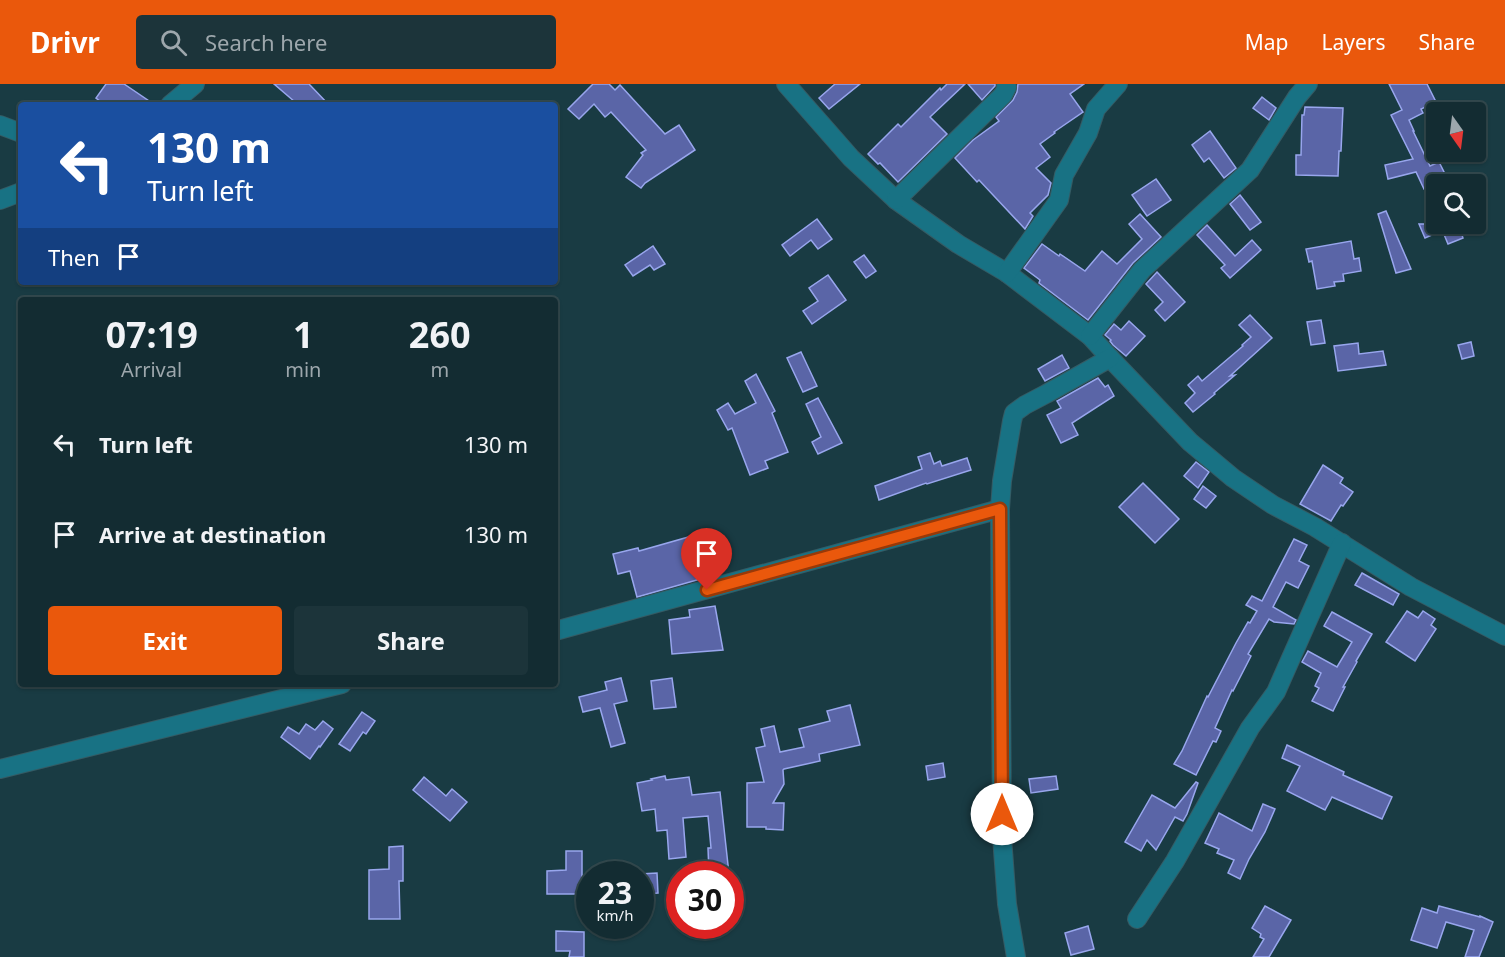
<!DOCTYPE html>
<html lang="en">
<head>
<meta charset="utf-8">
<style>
  :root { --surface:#132c32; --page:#1c343a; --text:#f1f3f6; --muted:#9da7ac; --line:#32484d; --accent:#ea580c }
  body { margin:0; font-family:"Noto Sans",sans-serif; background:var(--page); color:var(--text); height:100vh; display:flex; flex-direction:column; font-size:22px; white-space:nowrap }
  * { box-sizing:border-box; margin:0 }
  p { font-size:20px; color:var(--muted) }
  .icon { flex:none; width:33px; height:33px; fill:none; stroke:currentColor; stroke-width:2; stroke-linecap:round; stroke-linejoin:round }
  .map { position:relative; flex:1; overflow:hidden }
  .side { position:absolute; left:18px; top:213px; width:540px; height:390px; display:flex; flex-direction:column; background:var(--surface); border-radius:6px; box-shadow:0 2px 4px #0004,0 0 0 2px var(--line) }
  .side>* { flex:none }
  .hud { position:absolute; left:18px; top:18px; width:540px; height:183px; border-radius:6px; box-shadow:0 2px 4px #0004,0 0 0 2px var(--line); background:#1a4fa0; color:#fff; overflow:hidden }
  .needle { width:39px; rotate:166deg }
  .buttons { position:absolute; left:1426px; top:18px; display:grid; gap:12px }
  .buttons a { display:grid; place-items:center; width:60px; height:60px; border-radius:6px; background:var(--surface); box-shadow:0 2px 4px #0004,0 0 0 2px var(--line); font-size:30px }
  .speed { position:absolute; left:576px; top:777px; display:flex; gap:12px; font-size:30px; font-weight:700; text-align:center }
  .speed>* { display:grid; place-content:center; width:78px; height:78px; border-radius:50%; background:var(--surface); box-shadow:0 2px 4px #0004,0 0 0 2px var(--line); line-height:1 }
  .speed small { font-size:15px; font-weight:400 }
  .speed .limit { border:9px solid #d22; background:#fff; color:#111 }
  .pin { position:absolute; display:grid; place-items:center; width:51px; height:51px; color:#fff; margin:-62px -26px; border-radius:50% 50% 50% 0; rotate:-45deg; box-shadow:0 0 6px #0007 }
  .pin .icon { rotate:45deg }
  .me { position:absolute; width:66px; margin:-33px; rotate:0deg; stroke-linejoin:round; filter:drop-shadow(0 0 4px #0008) }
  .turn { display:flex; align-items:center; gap:21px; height:126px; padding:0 30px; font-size:27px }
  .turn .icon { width:78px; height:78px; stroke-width:2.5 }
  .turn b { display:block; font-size:42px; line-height:51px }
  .then { display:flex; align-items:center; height:57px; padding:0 30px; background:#0003; gap:12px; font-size:22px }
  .eta { display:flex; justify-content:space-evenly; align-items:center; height:102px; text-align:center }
  .eta b { font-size:36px; font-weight:700; line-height:42px }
  .cta { display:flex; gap:12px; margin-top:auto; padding:12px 30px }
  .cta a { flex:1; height:69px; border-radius:6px; background:var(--accent); color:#fff; font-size:24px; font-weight:700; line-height:69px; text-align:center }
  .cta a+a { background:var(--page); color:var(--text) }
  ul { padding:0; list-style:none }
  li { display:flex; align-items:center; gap:18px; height:90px; padding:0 30px }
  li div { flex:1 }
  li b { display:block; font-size:22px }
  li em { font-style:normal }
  header { display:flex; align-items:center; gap:36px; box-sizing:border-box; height:84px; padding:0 30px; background:var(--accent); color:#fff }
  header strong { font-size:28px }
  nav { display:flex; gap:33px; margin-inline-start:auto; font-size:21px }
  .search { width:420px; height:54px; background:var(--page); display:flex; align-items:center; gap:15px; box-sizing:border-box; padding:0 21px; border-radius:6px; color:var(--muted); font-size:22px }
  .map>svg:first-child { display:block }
  .building { fill:#5a65a7; stroke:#98a6ed; stroke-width:1.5 }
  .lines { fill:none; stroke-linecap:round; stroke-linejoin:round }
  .minor-casing { stroke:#355b64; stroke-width:20 }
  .minor { stroke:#187284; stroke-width:18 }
  .route-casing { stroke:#983908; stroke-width:15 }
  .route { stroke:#ea580c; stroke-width:10 }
</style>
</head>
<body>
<header>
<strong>Drivr</strong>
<div class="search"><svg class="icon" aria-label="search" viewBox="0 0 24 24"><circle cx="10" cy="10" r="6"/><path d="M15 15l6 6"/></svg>Search here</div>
<nav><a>Map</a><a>Layers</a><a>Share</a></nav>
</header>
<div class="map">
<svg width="1505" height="873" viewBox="0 0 1505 873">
  <rect width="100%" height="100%" fill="#193b43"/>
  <g class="building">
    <path d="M106,0H124L155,21H105L96,14Z"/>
    <path d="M274,0H309L329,21H295V18Z"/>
    <path d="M593,0H609L615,6L620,1L665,50L679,41L695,66L645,99L641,104L626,93L643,71L641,69L646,66L611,28L605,33L594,20L579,35L568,25Z"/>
    <path d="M835,0H860L829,25L819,14Z"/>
    <path d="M947,0H965L930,33L947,50L898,98L880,79L878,80L868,70L898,40L901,43L940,4L941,6Z"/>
    <path d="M968,0H995V2L982,16Z"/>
    <path d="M1018,0H1084L1070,10L1083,28L1054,48L1055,49L1040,60L1050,73L1036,84L1051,99L1048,111L1030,129L1033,132L1025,145L979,96L977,98L955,74L973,56L999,37L996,33L1013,16L1017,8Z"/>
    <path d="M1389,0H1427L1436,18L1421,25L1423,29L1409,36L1414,47H1413L1430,82L1439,78L1447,94L1424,105L1416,88L1388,95L1385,81L1413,75L1391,31L1402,26Z"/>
    <path d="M1262,13L1276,24L1269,36L1253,24Z"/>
    <path d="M1305,23L1343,24L1341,67H1339L1338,92L1296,91V71H1301L1302,31H1304Z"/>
    <path d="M1210,47L1236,84L1224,94L1209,74L1204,78L1192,61Z"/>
    <path d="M1156,95L1171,116L1147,132L1132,111Z"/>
    <path d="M1240,111L1261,138L1250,146L1230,120Z"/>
    <path d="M1386,127L1411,185L1396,189L1378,130Z"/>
    <path d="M1140,130L1161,153L1133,179L1088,236L1039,199L1040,196L1024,184L1042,160L1059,172L1060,170L1085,187L1102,167L1117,180L1142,155L1129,140Z"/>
    <path d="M817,135L832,155L818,165L811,156L790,172L782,161Z"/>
    <path d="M1419,140H1457L1425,154Z"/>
    <path d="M1207,141L1235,172L1252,156L1261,166L1230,194L1221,184L1225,181L1197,151Z"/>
    <path d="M1459,142L1463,154L1448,160L1443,148Z"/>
    <path d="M1351,157L1354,175L1359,174L1361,187L1343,190L1344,197L1334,198L1335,202L1317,205L1312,177L1309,178L1306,165Z"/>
    <path d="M653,162L665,180L654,186L650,181L633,192L625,181Z"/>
    <path d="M864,171L876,187L866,194L854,178Z"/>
    <path d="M1157,188L1185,218L1165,237L1155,226L1163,218L1146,200Z"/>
    <path d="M828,191L846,216L812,240L803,227L818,217L809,204Z"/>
    <path d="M1250,231L1272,254L1230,292L1235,291L1214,309L1215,310L1193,328L1185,319L1195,309L1188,301L1198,292L1202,297L1243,262L1242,261L1251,253L1239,241Z"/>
    <path d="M1321,236L1325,259L1311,261L1307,238Z"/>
    <path d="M1129,237L1145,252L1126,272L1113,261L1110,257L1111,256L1105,251L1114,240L1121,246Z"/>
    <path d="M1471,258L1474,272L1462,275L1458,261Z"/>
    <path d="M1358,259L1359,270L1383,267L1386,281L1338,287L1334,262Z"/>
    <path d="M801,268L817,302L803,308L787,274Z"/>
    <path d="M1062,271L1069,284L1045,297L1038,285Z"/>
    <path d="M756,290L775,327L772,329L788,368L765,377L768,384L750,391L732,344L728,346L717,326L728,319L735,330L756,319L745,297Z"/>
    <path d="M1098,294L1105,303L1108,301L1114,312L1072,339L1078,351L1061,359L1047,331L1061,324L1057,317Z"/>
    <path d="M818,314L842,359L818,370L812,358L821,353L806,320Z"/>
    <path d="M930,369L934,380L940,377L942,382L967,374L971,386L927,400L926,399L879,416L875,402L922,385L918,373Z"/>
    <path d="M1196,378L1209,388L1198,404L1184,392Z"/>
    <path d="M1323,381L1343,394L1340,399L1353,408L1343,422L1341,421L1331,437L1300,420Z"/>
    <path d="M1143,399L1179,435L1155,459L1119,423Z"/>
    <path d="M1203,402L1216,412L1206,424L1194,415Z"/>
    <path d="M692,452L704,494L637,513L630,487L618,490L613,470L638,464L639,467Z"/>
    <path d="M1294,455L1307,461L1299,477L1309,482L1298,504L1286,498L1273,523L1296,536L1294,540L1274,538L1269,535L1248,570L1251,572L1233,607L1232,606L1215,644L1221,647L1216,658L1213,657L1196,691L1174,680L1182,667L1207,612L1208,613L1236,559L1248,538L1250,539L1257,527L1246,521L1252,512L1262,517Z"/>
    <path d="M1362,489L1399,510L1393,521L1355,501Z"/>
    <path d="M715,522L723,566L672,570L669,536L690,533L689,526Z"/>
    <path d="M1407,527L1418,534L1423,527L1435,535L1431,541L1436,545L1415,577L1386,558Z"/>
    <path d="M1332,528L1372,550L1356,577L1357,578L1343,603H1345L1333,627L1312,617L1319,604L1315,602L1321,589L1302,578L1308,567L1337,583L1352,558L1324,542Z"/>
    <path d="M621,594L627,617L614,620L625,659L611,663L600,624L583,628L579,613L607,606L605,598Z"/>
    <path d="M672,594L676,623L654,625L651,597Z"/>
    <path d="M850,621L860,661L819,670L820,677L784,685L783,686L784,700L773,719H784L783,746L766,745V743H747V699L764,698L756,664L765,662L761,645L774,642L780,668L804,663L799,645L830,637L827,627Z"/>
    <path d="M362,628L375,637L366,650L363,648L350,667L339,660Z"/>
    <path d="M323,637L333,645L320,663L319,662L310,675L281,653L288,643L299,650L306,640L315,646Z"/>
    <path d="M1287,661L1344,688L1343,691L1392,713L1382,735L1332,713L1325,726L1287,707L1300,682L1282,674Z"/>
    <path d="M943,679L945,693L928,696L926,682Z"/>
    <path d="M665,692L666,696L689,693L692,711L720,708L729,790H709L708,764H711L708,732L683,734L686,773L669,775L667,746L657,747L655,725L642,727L637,699L652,696L651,695Z"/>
    <path d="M1056,692L1058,705L1031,709L1029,695Z"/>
    <path d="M424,693L446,712L452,705L467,718L450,737L413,706Z"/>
    <path d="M1196,698L1198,699L1187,730L1183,737L1175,733L1156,766L1147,756L1141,767L1125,758L1152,711L1175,724Z"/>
    <path d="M1263,720L1275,725L1265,748L1249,775L1240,795L1228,789L1234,776L1217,769L1219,765L1205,759L1219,729L1252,747Z"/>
    <path d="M403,762V797H399L400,835H369V786L389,785V763Z"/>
    <path d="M566,767H582V810H547V787L566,786Z"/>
    <path d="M657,789L658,809L640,810V790Z"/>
    <path d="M1265,822L1291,836L1269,873H1253L1264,855L1260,853L1261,850L1252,844Z"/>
    <path d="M1439,822L1480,833V832L1493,838L1479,873H1465L1474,846L1446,838L1437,864L1411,856L1422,824L1437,829Z"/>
    <path d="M1088,842L1094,865L1071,871L1065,849Z"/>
    <path d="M556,847L584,848V873H569L570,867H556Z"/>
  </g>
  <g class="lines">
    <g class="minor-casing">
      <g id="minor">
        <path d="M786,0L851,74L896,116L958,160L1007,189L1090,252L1110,274L1190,358L1233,394L1273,421L1315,443L1411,503L1505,552"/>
        <path d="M170,21L195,0"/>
        <path d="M0,41L21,49"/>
        <path d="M0,116L21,108"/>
        <path d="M896,116L1003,11L1007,3L1006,0"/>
        <path d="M1007,189L1059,116L1064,91L1088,49L1096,25L1118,0"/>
        <path d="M1090,252L1142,186L1250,86L1297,13L1308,0"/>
        <path d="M555,547L1000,425"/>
        <path d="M0,685L342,600"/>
        <path d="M1137,835L1175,777L1250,644L1276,608L1342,459"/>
        <path d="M1016,873L1007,820L1002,753L1000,425L1002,397L1012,337L1014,329L1025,321L1046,310L1110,274"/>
      </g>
    </g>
    <use href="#minor" class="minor"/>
  </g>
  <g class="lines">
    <g class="route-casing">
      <path id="route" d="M707,506L1000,425L1002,730"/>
    </g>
    <use href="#route" class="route"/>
  </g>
</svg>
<div class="buttons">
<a><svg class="needle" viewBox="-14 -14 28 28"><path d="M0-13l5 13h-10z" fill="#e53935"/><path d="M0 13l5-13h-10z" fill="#9da7ac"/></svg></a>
<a><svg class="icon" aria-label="search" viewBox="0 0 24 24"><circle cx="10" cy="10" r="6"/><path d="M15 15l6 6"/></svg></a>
</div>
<div class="speed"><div>23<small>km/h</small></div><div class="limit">30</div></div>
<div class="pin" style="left:707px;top:506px;background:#d93025"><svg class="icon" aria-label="arrive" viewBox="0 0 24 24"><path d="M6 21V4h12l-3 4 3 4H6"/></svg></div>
<svg class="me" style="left:1002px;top:730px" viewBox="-20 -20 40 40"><circle r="19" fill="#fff"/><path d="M0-13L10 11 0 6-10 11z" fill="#ea580c"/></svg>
<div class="hud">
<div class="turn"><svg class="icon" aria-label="left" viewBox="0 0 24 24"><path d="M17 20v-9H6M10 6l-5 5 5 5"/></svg><div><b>130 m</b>Turn left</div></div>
<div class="then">Then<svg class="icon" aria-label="arrive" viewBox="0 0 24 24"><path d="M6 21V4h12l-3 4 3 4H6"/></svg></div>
</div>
<section class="side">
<div class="eta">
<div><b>07:19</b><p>Arrival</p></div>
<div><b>1</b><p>min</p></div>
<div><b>260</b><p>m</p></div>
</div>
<ul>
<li><svg class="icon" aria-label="left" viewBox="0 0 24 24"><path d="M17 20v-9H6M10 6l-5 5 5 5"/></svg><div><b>Turn left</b></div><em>130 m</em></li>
<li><svg class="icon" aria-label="arrive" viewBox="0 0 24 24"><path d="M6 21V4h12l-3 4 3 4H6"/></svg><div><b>Arrive at destination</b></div><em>130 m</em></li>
</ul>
<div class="cta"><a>Exit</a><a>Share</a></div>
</section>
</div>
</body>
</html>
